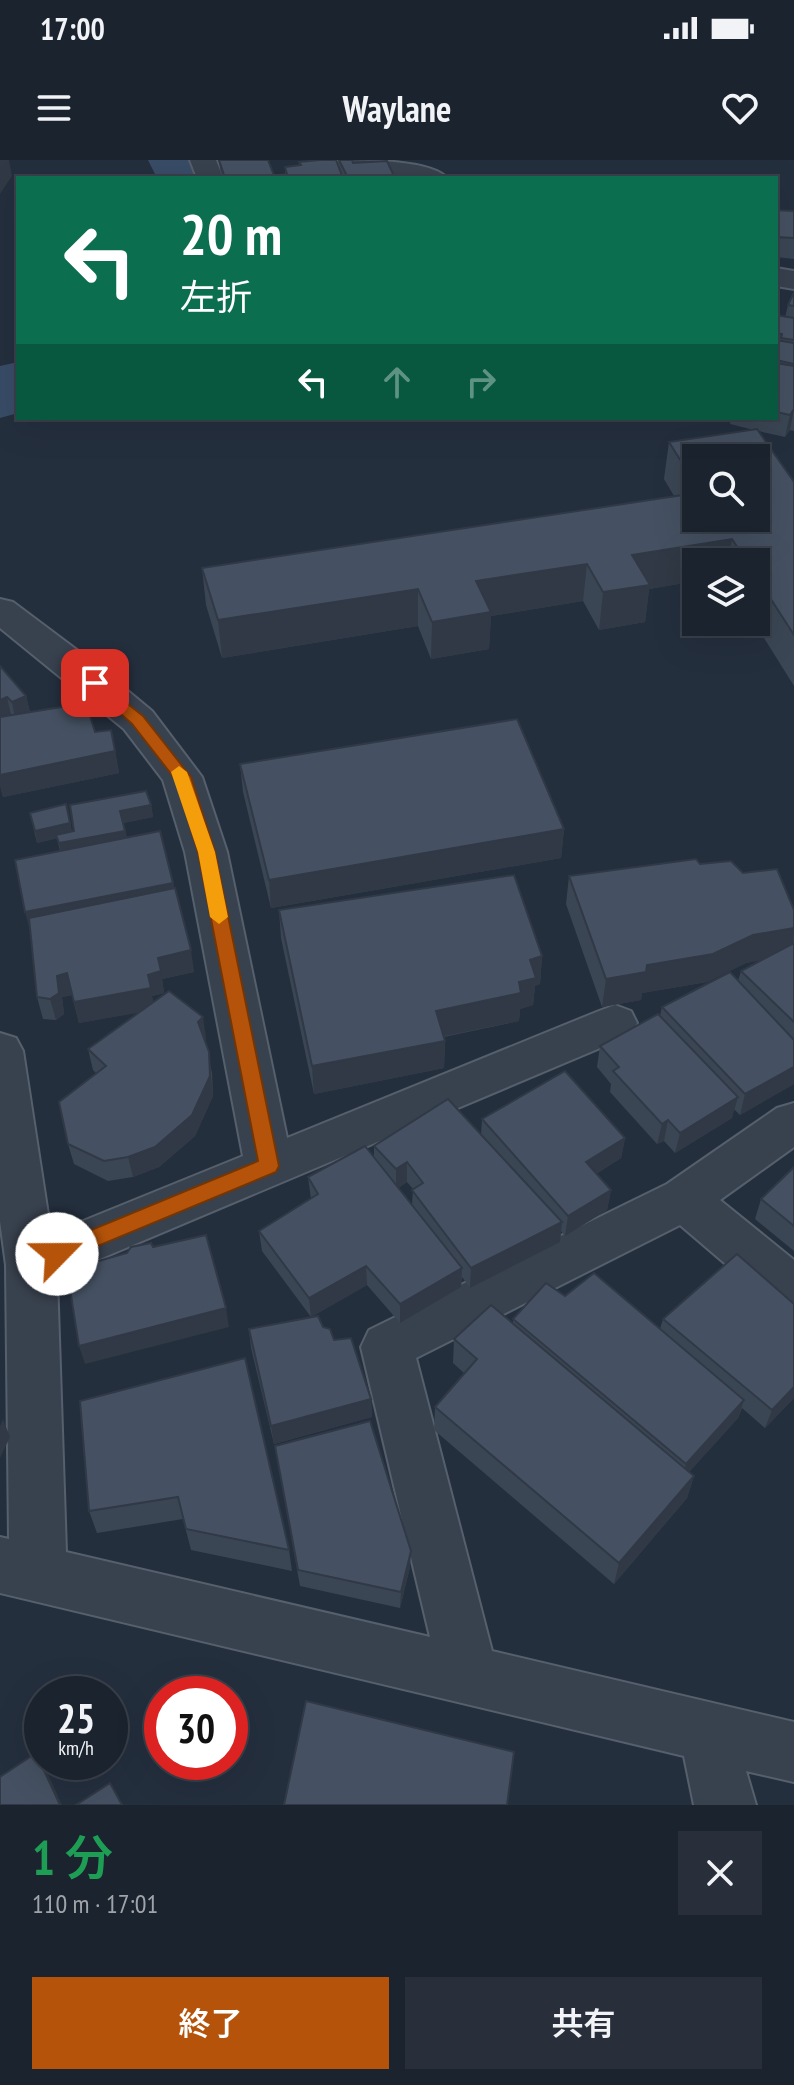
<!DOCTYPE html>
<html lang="ja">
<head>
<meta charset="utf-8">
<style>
  :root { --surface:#1b232e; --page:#282f3a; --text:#f1f3f6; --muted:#a0a4aa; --line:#39404a; --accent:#b45309 }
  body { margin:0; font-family:"PT Sans Narrow","Noto Sans JP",sans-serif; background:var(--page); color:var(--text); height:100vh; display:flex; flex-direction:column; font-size:30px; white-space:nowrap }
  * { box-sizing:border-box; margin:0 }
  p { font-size:26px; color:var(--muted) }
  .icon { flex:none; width:44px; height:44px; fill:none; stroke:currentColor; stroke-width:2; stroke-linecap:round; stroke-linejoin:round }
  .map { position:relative; height:1645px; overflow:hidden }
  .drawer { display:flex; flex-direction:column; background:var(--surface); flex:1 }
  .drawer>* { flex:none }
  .hud { position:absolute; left:16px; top:16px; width:762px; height:244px; border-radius:0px; box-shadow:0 8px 32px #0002,0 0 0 2px var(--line); background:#0b6e4f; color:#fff; overflow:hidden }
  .buttons { position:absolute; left:682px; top:284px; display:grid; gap:16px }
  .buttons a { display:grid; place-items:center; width:88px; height:88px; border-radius:0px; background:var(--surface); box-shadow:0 8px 32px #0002,0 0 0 2px var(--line); font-size:40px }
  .speed { position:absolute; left:24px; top:1516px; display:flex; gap:16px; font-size:40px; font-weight:700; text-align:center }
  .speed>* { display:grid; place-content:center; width:104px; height:104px; border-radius:50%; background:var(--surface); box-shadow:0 8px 32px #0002,0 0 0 2px var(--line); line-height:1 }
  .speed small { font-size:20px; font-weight:400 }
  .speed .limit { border:12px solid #d22; background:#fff; color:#111 }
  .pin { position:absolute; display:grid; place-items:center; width:68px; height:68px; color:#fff; margin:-34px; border-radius:16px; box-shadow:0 4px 12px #0006 }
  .me { position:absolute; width:88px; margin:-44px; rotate:67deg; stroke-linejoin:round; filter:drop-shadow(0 0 6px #0008) }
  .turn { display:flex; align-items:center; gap:28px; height:168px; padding:0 32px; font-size:36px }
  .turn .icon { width:104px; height:104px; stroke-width:2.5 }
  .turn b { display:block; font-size:56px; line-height:68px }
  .lanes { display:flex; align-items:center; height:76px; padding:0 32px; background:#0003; justify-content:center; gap:40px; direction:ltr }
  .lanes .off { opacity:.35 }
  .round { display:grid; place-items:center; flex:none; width:84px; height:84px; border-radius:0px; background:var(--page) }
  .headline { display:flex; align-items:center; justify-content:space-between; height:136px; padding:0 32px }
  h1 { font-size:48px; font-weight:600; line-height:60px; color:#1e9e55 }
  .cta { display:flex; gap:16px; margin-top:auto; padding:16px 32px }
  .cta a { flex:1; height:92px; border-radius:0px; background:var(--accent); color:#fff; font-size:32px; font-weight:600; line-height:92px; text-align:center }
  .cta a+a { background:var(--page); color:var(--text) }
  .status { display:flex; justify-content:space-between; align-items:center; height:56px; padding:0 40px; background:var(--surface); direction:ltr }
  .status svg { height:22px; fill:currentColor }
  header { display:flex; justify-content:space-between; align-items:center; height:104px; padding:0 32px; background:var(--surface); font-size:36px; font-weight:600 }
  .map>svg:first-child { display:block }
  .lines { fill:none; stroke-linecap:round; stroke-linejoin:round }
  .river { fill:#394c67; fill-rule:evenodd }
  .minor-casing { stroke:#565f6c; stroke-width:4 }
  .minor { fill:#38414e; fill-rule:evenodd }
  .wall { fill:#3b4654; fill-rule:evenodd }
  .shaded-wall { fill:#303945 }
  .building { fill:#455162; stroke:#303945; stroke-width:2 }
  .route { fill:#b45309; stroke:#753606; stroke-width:2 }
  .slow { fill:#f59e0b }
</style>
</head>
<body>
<div class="status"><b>17:00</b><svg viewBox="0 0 49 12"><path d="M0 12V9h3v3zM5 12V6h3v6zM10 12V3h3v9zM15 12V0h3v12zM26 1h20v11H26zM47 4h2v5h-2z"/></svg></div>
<header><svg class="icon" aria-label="menu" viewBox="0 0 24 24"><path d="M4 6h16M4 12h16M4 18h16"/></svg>Waylane<svg class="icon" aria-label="heart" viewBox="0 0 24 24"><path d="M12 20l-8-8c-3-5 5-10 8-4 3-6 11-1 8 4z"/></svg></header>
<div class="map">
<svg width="794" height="1645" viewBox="0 0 794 1645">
  <rect width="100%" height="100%" fill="#242f3e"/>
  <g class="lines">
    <g class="river">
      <path d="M148,0H208L219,18H157Z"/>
      <path d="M18,202V253L0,258V206Z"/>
    </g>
    <g class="minor-casing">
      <g id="minor">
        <path d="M190,0H216L223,18H197Z"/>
        <path d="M338,0C365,0 431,0 447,18C415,18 373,13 342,6Z"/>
        <path d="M776,108L794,111V129L776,126Z"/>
        <path d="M0,439L13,442L93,502L152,551L202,617L227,692L287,978L599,851L615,845L631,851L637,863L631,875L57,1117L66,1392L430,1477L361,1187L369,1170L667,1024L777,948L794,943V987L720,1040L794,1100V1153L776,1147L680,1065L416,1198L492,1491L794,1562V1622L746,1611L756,1645H694L684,1596L0,1433V1377L9,1379L6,1105L0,1061V873L16,878L23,891L51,1074L243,996L185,692L163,620L124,569L0,468Z"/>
      </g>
    </g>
    <use href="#minor" class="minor"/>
  </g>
  <g class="wall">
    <path d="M219,0L275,18H221Z"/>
    <path d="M338,0L353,3L395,18H277V15H285V7L299,6V2L338,6Z"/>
    <path d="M776,50L794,51V99L776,97Z"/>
    <path d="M794,132V271L790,270L785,277L758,271L794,322V526L754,462H756V402H696V421L649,429L645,462L599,470L583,441L491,456L489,489L431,499L418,466L222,498L206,445L202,408L674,336L664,319L669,282L754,270L730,264L731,258H776V155L785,157L788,145ZM696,298L756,358H696Z"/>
    <path d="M0,506L26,536L30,552L95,572L115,591L119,613L3,637L0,625Z"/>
    <path d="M240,604L564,669L561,698L271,748L243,632Z"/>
    <path d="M66,644L72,672L151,645L153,657L123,663L127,678L173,723L194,812L162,819L164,833L152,836L153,843L206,878L205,880L212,913L213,936L195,976L159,1007L133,1017L108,1021L74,1004L68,984L97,914L93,910L88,889L140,852L79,863L72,835L62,837L64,854L56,860L43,859L37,837L60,691L57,678L37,683L30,653Z"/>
    <path d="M700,704L743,713L794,750V924L740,955L734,949L732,958L675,993L664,981L657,984L610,932L611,924L597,907L600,886L660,856L662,847L738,821L741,811L760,800L746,803L707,822L642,833L641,840L602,847L566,744L569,716Z"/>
    <path d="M279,750L542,796L540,824L535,826L533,845L520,849L519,861L444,877L445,881L444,908L314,934L281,778Z"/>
    <path d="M482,959L625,978L621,998L596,1014L611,1030L607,1050L565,1076L561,1071L560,1082L470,1128L462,1117L461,1127L400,1163L367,1125L311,1157L262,1091L259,1071L311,1039L308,1017L374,997V986L481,975ZM407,1022L413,1029L412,1045L398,1028Z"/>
    <path d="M794,1007V1091L755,1059L761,1039Z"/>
    <path d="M565,1136L660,1169L663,1159L794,1238L765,1268L742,1248L738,1258L689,1312L694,1316L687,1338L614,1424L434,1270L435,1247L464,1213L453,1203L454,1179L513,1164V1159Z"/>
    <path d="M323,1167L334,1180L371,1239L372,1257L274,1284L251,1188L249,1169Z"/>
    <path d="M80,1241L289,1390L292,1411L191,1390L183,1359L97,1373L89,1351Z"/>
    <path d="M275,1286L410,1407L400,1448L300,1426Z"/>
  </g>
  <g class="shaded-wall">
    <path d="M0,0H9L12,16L0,34Z"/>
    <path d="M794,249L790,270L785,277L790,255Z"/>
    <path d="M732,379L728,402H696V421L649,429L645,462L599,470L603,432L632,395Z"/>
    <path d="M587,404L583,441L491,456L489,489L431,499L432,462L476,421Z"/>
    <path d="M418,429V466L222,498L218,460Z"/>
    <path d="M26,536L31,558L16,564L12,542Z"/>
    <path d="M7,537L12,559L0,564V540Z"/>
    <path d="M115,591L119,613L3,637L0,625V615Z"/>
    <path d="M151,645L153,657L123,663L120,651Z"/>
    <path d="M70,663L72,675L37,683L35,671Z"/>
    <path d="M564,669L561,698L271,748L269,720Z"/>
    <path d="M125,671L128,683L61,695L59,683Z"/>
    <path d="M173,723L177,745L31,774L25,752Z"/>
    <path d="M794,768L793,795L746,803L707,822L642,833L641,840L602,847L606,819L647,805L753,775Z"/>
    <path d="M191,790L194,812L162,819L158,798Z"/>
    <path d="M542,796L540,824L535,826L533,845L520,849L519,861L435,878L436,851L530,800Z"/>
    <path d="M161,811L164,833L152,836L154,850L79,863L74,842Z"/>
    <path d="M67,813L72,835L62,837L64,854L56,860L50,839L57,816Z"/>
    <path d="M203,857L206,878L201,883L198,862Z"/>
    <path d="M445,881L444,908L314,934L312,906Z"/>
    <path d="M209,892L213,936L195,976L159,1007L133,1017L128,997Z"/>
    <path d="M794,907V924L740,955L745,934Z"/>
    <path d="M738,937L732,958L675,993L680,973Z"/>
    <path d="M668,960L664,981L657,984L662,964Z"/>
    <path d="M625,978L621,998L583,1022L586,1002Z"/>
    <path d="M407,1002V1022L396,1030V1009Z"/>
    <path d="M611,1030L607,1050L565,1076L568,1056Z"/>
    <path d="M562,1062L560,1082L470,1128L471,1108Z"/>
    <path d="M366,1106L367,1125L311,1157L309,1138Z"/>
    <path d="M462,1108L461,1127L400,1163V1144Z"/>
    <path d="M226,1148L229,1167L85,1204L79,1186Z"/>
    <path d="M794,1227V1238L765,1268L772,1250Z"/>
    <path d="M371,1239L372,1257L274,1284L271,1266Z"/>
    <path d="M744,1240L738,1258L681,1321L686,1304Z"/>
    <path d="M3,1259L10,1277L0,1298V1266Z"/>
    <path d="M694,1316L687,1338L614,1424L619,1403Z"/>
    <path d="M411,1391L410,1407L400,1448L401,1432Z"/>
    <path d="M36,1593L47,1612L62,1645H60Z"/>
  </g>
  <g class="building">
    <path d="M219,0H268L275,18H225Z"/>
    <path d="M319,0H336L343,18H278L277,15L287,14L285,7L301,5L299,2Z"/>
    <path d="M339,0H352L353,3L387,1L395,18H348Z"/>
    <path d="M776,50L794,51V78L776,77Z"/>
    <path d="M794,132V146L788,145Z"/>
    <path d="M776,155L794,158V180L781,178L782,174L776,173Z"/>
    <path d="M776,180L794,183V204L776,200Z"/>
    <path d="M776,203L794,206V249L790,255L776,252Z"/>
    <path d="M757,269L794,322V475L756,416V402H747L732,379L632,395L650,425L603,432L587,404L476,421L491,452L432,462L418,429L218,460L202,408L696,333V358H756V298H696V325L669,282Z"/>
    <path d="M0,506L26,536L12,542L7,537L0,540Z"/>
    <path d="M86,543L95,572L111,570L115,591L0,615V557Z"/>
    <path d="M517,559L564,669L269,720L240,604Z"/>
    <path d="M146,631L151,645L120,651L125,671L59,683L56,675L74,671L70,645Z"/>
    <path d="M66,644L70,663L35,671L30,653Z"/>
    <path d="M160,671L173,723L25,752L15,700Z"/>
    <path d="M696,699L700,704L731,701L743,713L777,709L794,750V768L753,775L713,794L647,805L646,812L606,819L569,716Z"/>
    <path d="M514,715L542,796L530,800L536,818L519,822L521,833L436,851L445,881L312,906L279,750Z"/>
    <path d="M175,728L191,790L158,798L161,811L148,815L151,828L74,842L67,813L57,816L59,833L50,839L37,837L29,758Z"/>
    <path d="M794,783V862L741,811Z"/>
    <path d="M730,812L794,880V907L745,934L662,847Z"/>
    <path d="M169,831L203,857L198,862L209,892L210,916L192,955L155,987L128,997L104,1001L68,984L59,942L106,906L88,889Z"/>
    <path d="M658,854L738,937L680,973L668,960L662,964L613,911L619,907L600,886Z"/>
    <path d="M565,911L625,978L586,1002L611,1030L568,1056L482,959Z"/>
    <path d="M448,939L562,1062L471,1108L412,1030L423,1023L407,1002L396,1009L374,986Z"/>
    <path d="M365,986L462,1108L400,1144L366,1106L309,1138L259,1071L318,1034L308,1017Z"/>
    <path d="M794,1007V1066L761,1039Z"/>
    <path d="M206,1075L226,1148L79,1186L67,1110L127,1093L131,1087L151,1083L153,1087Z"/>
    <path d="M737,1094L794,1144V1227L772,1250L663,1159Z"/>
    <path d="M594,1113L744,1240L686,1304L513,1159L546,1123L565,1136Z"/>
    <path d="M491,1145L694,1316L619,1403L435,1247L477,1199L454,1179Z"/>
    <path d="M318,1156L323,1167L330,1169L334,1180L351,1178L371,1239L271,1266L249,1169Z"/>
    <path d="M245,1198L289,1390L186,1369L178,1337L89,1351L80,1241Z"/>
    <path d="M370,1261L411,1391L401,1432L298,1410L275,1286Z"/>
    <path d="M306,1541L514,1592L507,1645H284Z"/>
    <path d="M36,1593L60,1645H0V1617Z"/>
    <path d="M110,1623L122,1645H76Z"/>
  </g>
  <path class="route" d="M95,518L143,556L191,617L215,692L279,1006L276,1012L57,1103L50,1100L47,1094L50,1087L258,1001L198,692L175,619L132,564L90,526L88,523Z"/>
  <path class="slow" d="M179,606L187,612L215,692L228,757L219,764L210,757L198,692L171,612Z"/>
</svg>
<div class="buttons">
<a><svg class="icon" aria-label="search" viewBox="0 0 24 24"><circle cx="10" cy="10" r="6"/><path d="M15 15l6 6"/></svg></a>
<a><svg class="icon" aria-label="layers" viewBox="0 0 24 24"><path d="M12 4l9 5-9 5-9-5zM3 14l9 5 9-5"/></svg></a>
</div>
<div class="speed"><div>25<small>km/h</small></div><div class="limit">30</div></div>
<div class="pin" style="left:95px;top:523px;background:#d93025"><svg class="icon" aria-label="arrive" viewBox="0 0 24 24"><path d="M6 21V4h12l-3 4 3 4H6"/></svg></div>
<svg class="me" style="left:57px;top:1094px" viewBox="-20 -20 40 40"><circle r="19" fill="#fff"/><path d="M0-13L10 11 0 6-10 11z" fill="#b45309"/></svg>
<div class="hud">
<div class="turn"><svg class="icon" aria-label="left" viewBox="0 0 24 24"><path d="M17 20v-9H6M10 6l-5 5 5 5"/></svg><div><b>20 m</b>左折</div></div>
<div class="lanes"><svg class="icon" aria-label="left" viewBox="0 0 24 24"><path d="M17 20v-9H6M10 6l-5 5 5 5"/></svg><svg class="icon off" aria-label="ahead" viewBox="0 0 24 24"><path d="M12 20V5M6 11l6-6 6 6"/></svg><svg class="icon off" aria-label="right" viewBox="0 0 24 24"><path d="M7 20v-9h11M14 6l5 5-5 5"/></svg></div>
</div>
</div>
<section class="drawer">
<div class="headline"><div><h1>1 分</h1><p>110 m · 17:01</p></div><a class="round"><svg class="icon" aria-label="close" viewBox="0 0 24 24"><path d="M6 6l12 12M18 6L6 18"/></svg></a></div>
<div class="cta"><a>終了</a><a>共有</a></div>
</section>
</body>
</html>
